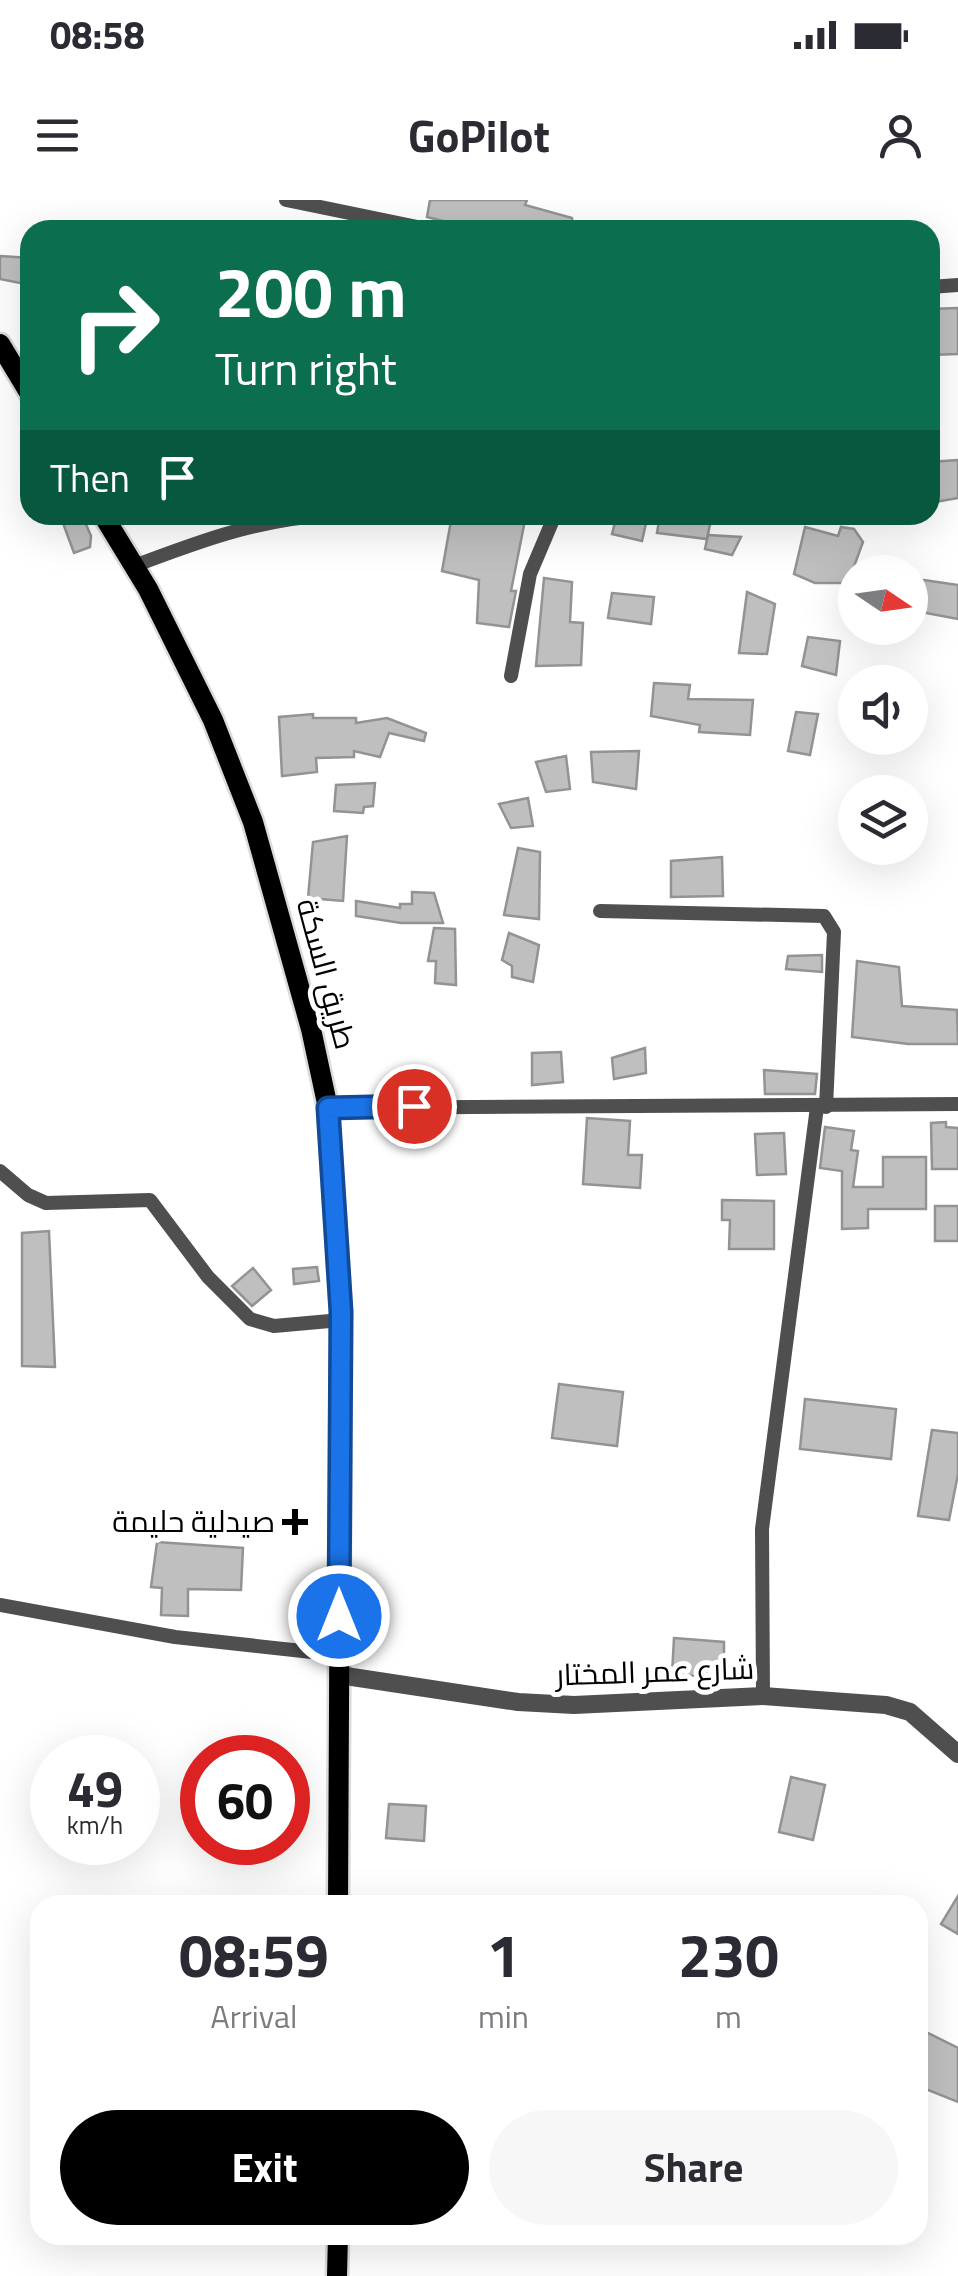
<!DOCTYPE html>
<html lang="en">
<head>
<meta charset="utf-8">
<style>
  :root { --surface:#fff; --page:#f7f7f7; --text:#2b2b33; --muted:#7c7c81; --accent:#000 }
  body { margin:0; font-family:"Titillium Web",Cairo,sans-serif; background:var(--page); color:var(--text); height:100vh; display:flex; flex-direction:column; font-size:38px; white-space:nowrap }
  * { box-sizing:border-box; margin:0 }
  p { font-size:32px; color:var(--muted) }
  .icon { flex:none; width:55px; height:55px; fill:none; stroke:currentColor; stroke-width:2; stroke-linecap:round; stroke-linejoin:round }
  .map { position:relative; flex:1; overflow:hidden }
  .panel { position:absolute; left:30px; top:1695px; width:898px; height:350px; display:flex; flex-direction:column; background:var(--surface); border-radius:30px; box-shadow:0 10px 40px #0002 }
  .panel>* { flex:none }
  .banner { position:absolute; left:20px; top:20px; width:920px; height:305px; border-radius:30px; box-shadow:0 10px 40px #0002; background:#0b6e4f; color:#fff; overflow:hidden }
  .needle { width:65px; rotate:103deg }
  .fabs { position:absolute; left:838px; top:355px; display:grid; gap:20px }
  .fabs a { display:grid; place-items:center; width:90px; height:90px; border-radius:50%; background:var(--surface); box-shadow:0 10px 40px #0002; font-size:50px }
  .speed { position:absolute; left:30px; top:1535px; display:flex; gap:20px; font-size:50px; font-weight:700; text-align:center }
  .speed>* { display:grid; place-content:center; width:130px; height:130px; border-radius:50%; background:var(--surface); box-shadow:0 10px 40px #0002; line-height:1 }
  .speed small { font-size:25px; font-weight:400 }
  .speed .limit { border:15px solid #d22; background:#fff; color:#111 }
  .pin { position:absolute; display:grid; place-items:center; width:85px; height:85px; color:#fff; margin:-42px; border:5px solid #fff; border-radius:50%; box-shadow:0 2px 10px #0007 }
  .me { position:absolute; width:110px; margin:-55px; rotate:0deg; stroke-linejoin:round; filter:drop-shadow(0 0 8px #0008) }
  .turn { display:flex; align-items:center; gap:35px; height:210px; padding:0 30px; font-size:45px }
  .turn .icon { width:130px; height:130px; stroke-width:2.5 }
  .turn b { display:block; font-size:70px; line-height:85px }
  .then { display:flex; align-items:center; height:95px; padding:0 30px; background:#0003; gap:20px; font-size:38px }
  .eta { display:flex; justify-content:space-evenly; align-items:center; height:170px; text-align:center }
  .eta b { font-size:60px; font-weight:700; line-height:70px }
  .cta { display:flex; gap:20px; margin-top:auto; padding:20px 30px }
  .cta a { flex:1; height:115px; border-radius:60px; background:var(--accent); color:#fff; font-size:40px; font-weight:700; line-height:115px; text-align:center }
  .cta a+a { background:var(--page); color:var(--text) }
  .status { display:flex; justify-content:space-between; align-items:center; height:70px; padding:0 50px; background:var(--surface); direction:ltr }
  .status svg { height:28px; fill:currentColor }
  header { display:flex; justify-content:space-between; align-items:center; height:130px; padding:0 30px; background:var(--surface); font-size:45px; font-weight:700 }
  .map>svg:first-child { display:block }
  .building { fill:#bfbfbf; stroke:#939393; stroke-width:2.5 }
  .lines { fill:none; stroke-linecap:round; stroke-linejoin:round }
  .primary-casing { stroke:#dbdbdb; stroke-width:25 }
  .minor { stroke:#4f4f4f; stroke-width:14 }
  .tertiary { stroke:#4f4f4f; stroke-width:18 }
  .primary { stroke:#000; stroke-width:20 }
  .route-casing { stroke:#114b97; stroke-width:25 }
  .route { stroke:#1a73e8; stroke-width:18 }
  .poi-dot { fill:#000; stroke:#fff; stroke-width:4 }
  .labels { text-anchor:middle; stroke-width:10; stroke-linejoin:round; paint-order:stroke }
  .street-label { font-size:30px; fill:#000; stroke:#fff }
  .poi-label { font-size:30px; fill:#000; stroke:#fff; text-anchor:end }
</style>
</head>
<body>
<div class="status"><b>08:58</b><svg viewBox="0 0 49 12"><path d="M0 12V9h3v3zM5 12V6h3v6zM10 12V3h3v9zM15 12V0h3v12zM26 1h20v11H26zM47 4h2v5h-2z"/></svg></div>
<header><svg class="icon" aria-label="menu" viewBox="0 0 24 24"><path d="M4 6h16M4 12h16M4 18h16"/></svg>GoPilot<svg class="icon" aria-label="person" viewBox="0 0 24 24"><circle cx="12" cy="8" r="4"/><path d="M4 21q1-7 8-7t8 7"/></svg></header>
<div class="map">
<svg width="958" height="2076" viewBox="0 0 958 2076">
  <rect width="100%" height="100%" fill="#fff"/>
  <g class="building">
    <path d="M430,0H527L525,5L572,18L573,30H479L427,17Z"/>
    <path d="M0,56L30,58V85L0,79Z"/>
    <path d="M958,108V154L930,155V109Z"/>
    <path d="M958,260V298L930,303V262Z"/>
    <path d="M60,315H82L91,336L90,347L74,353Z"/>
    <path d="M452,315H526L511,391H516L509,427L477,423L479,380L442,371Z"/>
    <path d="M617,315L647,319L642,341L612,334Z"/>
    <path d="M660,315H712L707,339L657,333Z"/>
    <path d="M805,327L838,336L841,327L854,329L863,342L848,383H815L794,374Z"/>
    <path d="M708,335L741,337L732,355L705,349Z"/>
    <path d="M544,378L572,382L570,422L583,423L581,465L536,466Z"/>
    <path d="M910,378L958,385V419L910,410Z"/>
    <path d="M747,392L775,404L767,454L739,453Z"/>
    <path d="M612,393L654,397L651,424L608,418Z"/>
    <path d="M808,437L840,441L836,475L802,466Z"/>
    <path d="M654,483L690,485L688,499L753,500L750,535L699,532L700,525L651,516Z"/>
    <path d="M796,512L818,514L810,555L788,551Z"/>
    <path d="M313,514V518H356V523L387,518L426,533L424,541L389,533L380,557L354,551V557L316,558L317,572L282,576L279,517Z"/>
    <path d="M639,551L636,589L593,582L591,552Z"/>
    <path d="M566,556L570,589L546,592L536,562Z"/>
    <path d="M375,583L373,606L364,607L363,613L334,611L336,585Z"/>
    <path d="M528,598L533,626L511,628L499,604Z"/>
    <path d="M347,636L343,701L308,698L313,642Z"/>
    <path d="M518,648L540,652L539,719L504,715Z"/>
    <path d="M722,657L723,696L671,697V661Z"/>
    <path d="M412,692L434,693L443,723H401L356,716V701L400,708V704H412Z"/>
    <path d="M434,728L455,729L456,785L435,783L436,761H428Z"/>
    <path d="M509,733L539,745L533,782L512,777V766L502,760Z"/>
    <path d="M822,755V772L786,769L788,756Z"/>
    <path d="M857,761L899,767L902,806L957,810L958,844H908L852,837Z"/>
    <path d="M645,848L646,873L614,879L612,858Z"/>
    <path d="M561,852L563,882L532,885V853Z"/>
    <path d="M764,870L817,874L815,894H765Z"/>
    <path d="M587,918L630,921L628,955H642L640,988L583,984Z"/>
    <path d="M946,922V927L958,928V969H932L931,923Z"/>
    <path d="M825,927L854,931L851,950L858,951L853,987H883V957H926V1009H868V1028L842,1029V971L820,968Z"/>
    <path d="M784,933L786,974L757,975L755,934Z"/>
    <path d="M722,1000L774,1001V1049H729L730,1020H722Z"/>
    <rect x="935" y="1006" width="23" height="35"/>
    <path d="M49,1031L55,1167L22,1166V1033Z"/>
    <path d="M317,1067L319,1081L294,1084L293,1069Z"/>
    <path d="M253,1068L271,1090L252,1106L232,1086Z"/>
    <path d="M559,1184L623,1192L617,1246L552,1238Z"/>
    <path d="M805,1199L896,1209L891,1259L800,1249Z"/>
    <path d="M932,1230L958,1233V1274L949,1320L918,1316Z"/>
    <path d="M157,1342L243,1348L241,1390L188,1389V1416L161,1415L162,1388L151,1387Z"/>
    <path d="M674,1438L724,1442V1478L672,1474Z"/>
    <path d="M791,1577L825,1585L813,1640L779,1632Z"/>
    <path d="M389,1604L426,1606L424,1641L386,1638Z"/>
    <path d="M958,1696V1734L941,1724Z"/>
    <path d="M918,1828L958,1848V1902L918,1886Z"/>
  </g>
  <g class="lines">
    <g class="primary-casing">
      <g id="primary">
        <path d="M0,144L30,194"/>
        <path d="M103,315L148,389L213,520L253,622L311,829L328,908L341,1112L338,1705"/>
        <path d="M337,2076L338,2035"/>
      </g>
    </g>
    <g class="minor">
      <path d="M286,0L432,30"/>
      <path d="M930,87L958,85"/>
      <path d="M134,366C200,341 259,319 330,315"/>
      <path d="M511,476L530,374L555,315"/>
      <path d="M600,711L824,716L834,732L826,907"/>
      <path d="M328,908L958,904"/>
      <path d="M0,971L28,995L46,1003L150,1000L208,1077L250,1119L274,1126L341,1120"/>
      <path d="M0,1405L175,1437L339,1455"/>
      <path d="M763,1496L762,1329L817,907"/>
    </g>
    <path class="tertiary" d="M339,1475L518,1502L574,1505L763,1496L886,1505L910,1512L958,1554"/>
    <use href="#primary" class="primary"/>
  </g>
  <g class="lines">
    <g class="route-casing">
      <path id="route" d="M339,1416L341,1112L328,908L414,906"/>
    </g>
    <use href="#route" class="route"/>
  </g>
  <path class="poi-dot" d="M290 1307h10v10h10v10h-10v10h-10v-10h-10v-10h10z"/>
  <g class="labels">
    <g class="street-label">
      <text transform="translate(326 774) rotate(75)" y="10">طريق السكة</text>
      <text transform="translate(655 1472) rotate(-2)" y="10">شارع عمر المختار</text>
    </g>
    <g class="poi-label">
      <text x="275" y="1332">صيدلية حليمة</text>
    </g>
  </g>
</svg>
<div class="fabs">
<a><svg class="needle" viewBox="-14 -14 28 28"><path d="M0-13l5 13h-10z" fill="#e53935"/><path d="M0 13l5-13h-10z" fill="#7c7c81"/></svg></a>
<a><svg class="icon" aria-label="sound" viewBox="0 0 24 24"><path d="M4 9h4l5-4v14l-5-4H4zM17 9q2 3 0 6"/></svg></a>
<a><svg class="icon" aria-label="layers" viewBox="0 0 24 24"><path d="M12 4l9 5-9 5-9-5zM3 14l9 5 9-5"/></svg></a>
</div>
<div class="speed"><div>49<small>km/h</small></div><div class="limit">60</div></div>
<div class="pin" style="left:414px;top:906px;background:#d93025"><svg class="icon" aria-label="arrive" viewBox="0 0 24 24"><path d="M6 21V4h12l-3 4 3 4H6"/></svg></div>
<svg class="me" style="left:339px;top:1416px" viewBox="-20 -20 40 40"><circle r="17" fill="#1a73e8" stroke="#fff" stroke-width="3"/><path d="M0-11L8 9 0 5-8 9z" fill="#fff"/></svg>
<div class="banner">
<div class="turn"><svg class="icon" aria-label="right" viewBox="0 0 24 24"><path d="M7 20v-9h11M14 6l5 5-5 5"/></svg><div><b>200 m</b>Turn right</div></div>
<div class="then">Then<svg class="icon" aria-label="arrive" viewBox="0 0 24 24"><path d="M6 21V4h12l-3 4 3 4H6"/></svg></div>
</div>
<section class="panel">
<div class="eta">
<div><b>08:59</b><p>Arrival</p></div>
<div><b>1</b><p>min</p></div>
<div><b>230</b><p>m</p></div>
</div>
<div class="cta"><a>Exit</a><a>Share</a></div>
</section>
</div>
</body>
</html>
